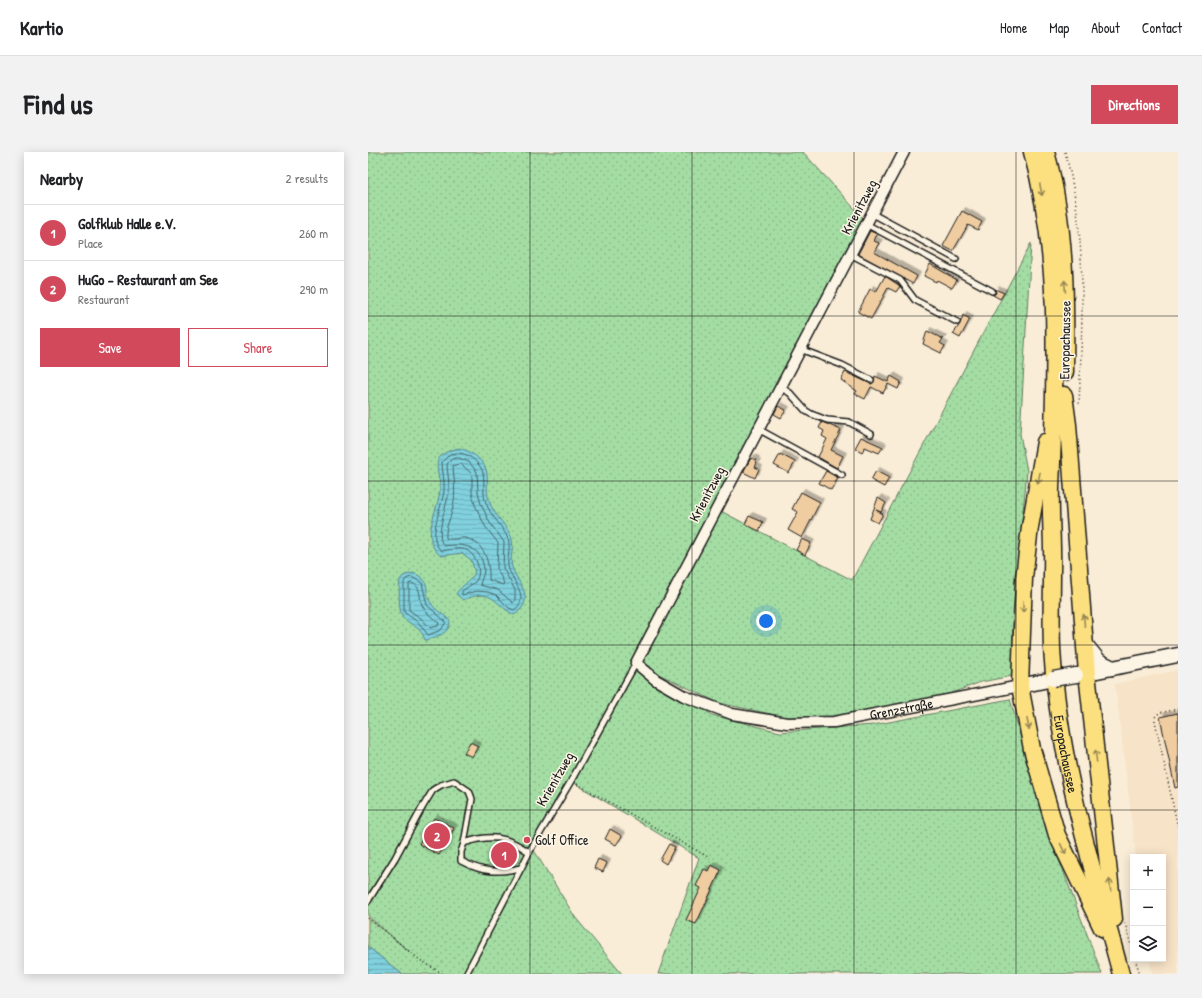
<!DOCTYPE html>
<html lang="en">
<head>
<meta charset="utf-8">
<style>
  :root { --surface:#fff; --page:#f2f2f2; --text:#202124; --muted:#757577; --line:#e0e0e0; --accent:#d1495b }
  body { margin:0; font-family:"Patrick Hand",sans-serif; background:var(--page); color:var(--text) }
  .controls { position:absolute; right:12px; bottom:12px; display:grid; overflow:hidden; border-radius:0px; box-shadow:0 2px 10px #0003 }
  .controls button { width:36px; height:36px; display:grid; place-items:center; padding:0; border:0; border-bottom:1px solid var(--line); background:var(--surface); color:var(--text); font:20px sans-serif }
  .you { position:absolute; left:398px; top:469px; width:14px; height:14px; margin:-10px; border:3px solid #fff; border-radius:50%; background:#1a73e8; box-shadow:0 0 0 6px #1a73e833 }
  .badge { display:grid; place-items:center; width:26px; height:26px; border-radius:50%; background:var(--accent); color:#fff; font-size:13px; font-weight:700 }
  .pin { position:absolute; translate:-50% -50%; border:2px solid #fff; box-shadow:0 1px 4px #0006 }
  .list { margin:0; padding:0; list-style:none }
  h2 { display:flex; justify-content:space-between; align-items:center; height:52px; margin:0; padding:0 16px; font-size:17px }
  h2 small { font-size:13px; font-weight:400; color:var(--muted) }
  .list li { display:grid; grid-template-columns:26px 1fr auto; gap:12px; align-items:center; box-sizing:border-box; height:56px; padding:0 16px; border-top:1px solid var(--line) }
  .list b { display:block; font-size:15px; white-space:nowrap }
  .list p { margin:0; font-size:13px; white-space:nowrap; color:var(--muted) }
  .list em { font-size:13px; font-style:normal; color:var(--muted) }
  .actions { display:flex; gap:8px; padding:12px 16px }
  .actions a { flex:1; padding:9px 0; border:1px solid var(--accent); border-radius:0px; text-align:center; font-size:14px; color:var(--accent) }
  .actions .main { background:var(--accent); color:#fff }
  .icon { flex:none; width:22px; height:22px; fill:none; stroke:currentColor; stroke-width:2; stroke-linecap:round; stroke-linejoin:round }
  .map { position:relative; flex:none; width:810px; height:822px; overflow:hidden; border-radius:0px }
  header { display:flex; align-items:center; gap:24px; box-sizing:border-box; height:56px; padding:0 20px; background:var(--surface); border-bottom:1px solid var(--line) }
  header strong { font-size:19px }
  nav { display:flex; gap:22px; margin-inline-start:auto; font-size:14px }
  .intro { display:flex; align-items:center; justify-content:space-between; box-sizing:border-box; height:96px; padding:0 24px }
  h1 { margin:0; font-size:28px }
  .button { padding:10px 18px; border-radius:0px; background:var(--accent); color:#fff; font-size:14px; font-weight:700 }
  main { display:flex; gap:24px; padding:0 24px }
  aside { flex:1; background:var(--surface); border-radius:0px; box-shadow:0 2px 10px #0003 }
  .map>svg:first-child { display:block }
  .built { fill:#f7e3c7 }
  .grass { fill:url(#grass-dots); stroke:#607c60 }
  .water { fill:url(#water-rules); stroke:#588890 }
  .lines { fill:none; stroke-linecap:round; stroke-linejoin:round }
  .shore { stroke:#446469; stroke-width:1 }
  .building { fill:#f0cda1; stroke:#1c1c1c; filter:url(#shadow) }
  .lane-casing { stroke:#1c1c1c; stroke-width:8 }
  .street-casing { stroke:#1c1c1c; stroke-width:13 }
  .secondary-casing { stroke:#1c1c1c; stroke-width:17 }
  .primary-casing { stroke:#1c1c1c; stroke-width:19 }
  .path { stroke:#1c1c1c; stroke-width:1.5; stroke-dasharray:1 3; stroke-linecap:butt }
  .lane { stroke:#fcf5e5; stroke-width:5 }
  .street { stroke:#fcf5e5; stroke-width:10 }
  .secondary { stroke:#fcf5e5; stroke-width:14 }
  .primary { stroke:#fce080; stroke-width:16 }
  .secondary-bridge-casing { stroke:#1c1c1c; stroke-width:17; stroke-linecap:butt }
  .path-bridge { stroke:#1c1c1c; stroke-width:1.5; stroke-dasharray:1 3; stroke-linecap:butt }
  .secondary-bridge { stroke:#fcf5e5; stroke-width:14 }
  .oneway { stroke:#978853 }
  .grid { fill:none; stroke:#1c1c1c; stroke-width:1; stroke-opacity:0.55 }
  .poi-dot { fill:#d1495b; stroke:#fcf5e5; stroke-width:1.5 }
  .labels { text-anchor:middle; stroke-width:3; stroke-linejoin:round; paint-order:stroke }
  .street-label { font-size:14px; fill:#1c1c1c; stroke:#fcf5e5 }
  .poi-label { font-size:14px; fill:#1c1c1c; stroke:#fcf5e5; text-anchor:start }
</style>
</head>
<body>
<header>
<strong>Kartio</strong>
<nav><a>Home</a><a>Map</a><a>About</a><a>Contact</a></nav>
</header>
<div class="intro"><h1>Find us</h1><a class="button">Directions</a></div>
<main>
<aside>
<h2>Nearby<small>2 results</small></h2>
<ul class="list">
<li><span class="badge">1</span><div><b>Golfklub Halle e.V.</b><p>Place</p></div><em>260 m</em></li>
<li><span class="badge">2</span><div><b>HuGo - Restaurant am See</b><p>Restaurant</p></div><em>290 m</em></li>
</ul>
<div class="actions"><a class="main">Save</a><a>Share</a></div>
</aside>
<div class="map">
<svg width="810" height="822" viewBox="0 0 810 822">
  <defs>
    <pattern id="grass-dots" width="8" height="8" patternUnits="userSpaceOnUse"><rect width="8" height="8" fill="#a4dda3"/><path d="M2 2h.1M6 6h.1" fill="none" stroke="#8dbd8c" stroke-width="1.8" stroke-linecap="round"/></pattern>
    <pattern id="water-rules" width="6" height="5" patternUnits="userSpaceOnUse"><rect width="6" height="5" fill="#80d0dd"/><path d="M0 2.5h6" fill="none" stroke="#6eb2bd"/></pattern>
    <filter id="shadow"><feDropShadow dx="3.5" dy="-3.5" stdDeviation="0" flood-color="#0004"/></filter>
  </defs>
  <rect width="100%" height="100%" fill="#faedd7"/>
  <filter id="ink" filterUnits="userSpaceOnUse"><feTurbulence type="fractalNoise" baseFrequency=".025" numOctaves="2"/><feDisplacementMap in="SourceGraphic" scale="8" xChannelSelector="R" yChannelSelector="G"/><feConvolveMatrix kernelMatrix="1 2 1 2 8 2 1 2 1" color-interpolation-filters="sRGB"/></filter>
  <g filter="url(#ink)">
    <polygon class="built" points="810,518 810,822 785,822 781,807 795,807 795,705 768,705 747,532"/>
    <polygon class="grass" points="0,0 435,0 495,66 217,602 351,358 484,428 663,91 652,282 659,319 645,460 644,524 613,530 581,542 513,557 469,564 417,565 351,551 270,512 344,563 412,580 505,573 642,547 676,668 734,822 290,822 331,706 203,629 164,695 207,765 254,822 34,822 0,795 0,766 41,799 0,764"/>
    <g class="water">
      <path d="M91 296C102 299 112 305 117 315 122 325 117 337 121 348 125 362 136 370 142 382 148 393 141 404 144 415 149 431 170 447 146 463 123 449 125 436 95 448L88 442C93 433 103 430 107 420L103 408 94 401 73 404C51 388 70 359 72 338 73 329 67 317 70 308 74 300 83 298 91 296Z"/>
      <path d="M45 421C65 428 55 439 63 451 68 459 76 462 82 469 82 482 69 484 60 488H57C53 475 44 474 35 466 30 460 31 436 32 428L35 424Z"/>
      <polygon points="0,795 34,822 0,822"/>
    </g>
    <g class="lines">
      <g class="shore">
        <path d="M91 301C100 302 108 308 113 316 119 326 113 340 118 351 123 365 135 374 140 387 143 395 139 406 140 414 142 427 164 446 146 458L141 456 128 443 120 440 108 439 94 443V439C98 436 103 433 107 430 116 420 107 398 94 397 87 396 80 398 74 399 57 388 75 354 76 338 77 329 74 320 74 310L82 302Z"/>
        <path d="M91 306 101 310 109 320 110 340 113 352 122 371 136 390 135 416 147 438V448L145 451 130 438 112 433C112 429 116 424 116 418 114 394 96 391 76 394 66 385 79 353 81 340 82 330 79 321 79 312L84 307Z"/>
        <path d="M93 312 104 322V341L107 353 117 374 130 391 129 417 136 431 135 433 121 428C122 412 117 390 97 386 91 385 84 389 78 386 77 374 83 366 85 355 88 341 86 328 85 314Z"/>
        <polygon points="44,425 54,431 59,453 78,470 73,478 60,483 51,471 36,460 36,430 38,427"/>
        <path d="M44 431C55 435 50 447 55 455 59 462 65 466 71 471L70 474 62 476 54 467 41 458V432Z"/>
      </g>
    </g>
    <g class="building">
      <polygon points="594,59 614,70 610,78 600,73 585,99 575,94"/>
      <polygon points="502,79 509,82 506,89 511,91 506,100 549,124 545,132 490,102"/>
      <polygon points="562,112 589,128 584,136 569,128 568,130 556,124"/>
      <polygon points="517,124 532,134 528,140 520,136 503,167 490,160 502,137 508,140"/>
      <polygon points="627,137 636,141 632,147 625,143 628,141"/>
      <polygon points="595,163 602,167 592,186 585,182 592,172"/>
      <polygon points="559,179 575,187 572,191 577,194 573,201 555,192"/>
      <polygon points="477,220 503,232 506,230 507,224 520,230 523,224 533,230 530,237 520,232 515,241 503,235 497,247 487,242 489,239 473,228"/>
      <polygon points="410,254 418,258 413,266 406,262"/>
      <polygon points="454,270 473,278 463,298 475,304 469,316 450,305 459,287 454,284 456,279 451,276"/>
      <polygon points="493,285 515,295 511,301 497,295 494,300 487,296"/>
      <polygon points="412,302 427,310 421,321 406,313"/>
      <polygon points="383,306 388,308 387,310 389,311 387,315 391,317 387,326 375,320"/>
      <polygon points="458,319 470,326 463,338 451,331"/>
      <polygon points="508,319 521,326 516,335 503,328"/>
      <polygon points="433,340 452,350 434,386 420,378 430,360 424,357"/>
      <polygon points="510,346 518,351 513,360 508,358 515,362 510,371 502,367"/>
      <polygon points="381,364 395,370 391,379 377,372"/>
      <polygon points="434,387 443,391 437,403 428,398"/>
      <polygon points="810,561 810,635 807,636 792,565"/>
      <polygon points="102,590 110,594 104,605 96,601"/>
      <polygon points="66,666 86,676 71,703 51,692"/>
      <polygon points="242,677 254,684 248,693 237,687"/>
      <polygon points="301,692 307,695 298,712 292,708"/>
      <polygon points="143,694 145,709 129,712 126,696"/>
      <polygon points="230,707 239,711 235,720 226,716"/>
      <polygon points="343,713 353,718 328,772 318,768 333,736 328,734 336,717 340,719"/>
    </g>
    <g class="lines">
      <g class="lane-casing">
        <g id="lane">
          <polyline points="503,61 588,107"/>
          <polyline points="498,72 624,139"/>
          <polyline points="482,102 532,128 547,148 589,170"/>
          <polyline points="432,197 474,213 503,228"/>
          <polyline points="412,235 422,241 438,259 443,262 459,268 481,270 503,282"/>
          <polyline points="390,277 474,323"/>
          <path d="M153 716C129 721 116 721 93 709V700L96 691C123 682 138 684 161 700"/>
          <polyline points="0,749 27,706 54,656 65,638 73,633 86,629 101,639 104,647 96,691"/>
          <polyline points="98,822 164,695 203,629 268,511"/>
        </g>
      </g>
      <g class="street-casing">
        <g id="street">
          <path id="s1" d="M536 0 268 511 288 528 316 544 364 562 419 571 466 570 652 534"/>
        </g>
      </g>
      <g class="secondary-casing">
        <g id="secondary">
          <polyline points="718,493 731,509 745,516"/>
          <polyline points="709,523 810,503"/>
          <polyline points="652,534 685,527"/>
        </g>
      </g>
      <g class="primary-casing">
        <g id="primary">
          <path id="s2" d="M664 0C694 109 687 225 683 337 682 364 685 393 684 420 684 445 683 471 684 496 690 608 724 714 753 822"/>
          <path d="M678 0C698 71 698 147 697 220"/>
          <polyline points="696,243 700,273 719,521 746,767"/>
          <polyline points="677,290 662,375 656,426 652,534 664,597 689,683 734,776"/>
        </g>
      </g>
      <g class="path">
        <path d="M697 0C720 82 714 170 711 254"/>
        <polyline points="810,557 791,561 787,565 787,569 810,676"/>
        <polyline points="209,632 342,706"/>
        <polyline points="0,766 52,808 75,822"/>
        <polyline points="757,771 765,801"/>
        <polyline points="767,807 772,822"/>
      </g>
      <use href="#lane" class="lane"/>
      <use href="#street" class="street"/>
      <use href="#secondary" class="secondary"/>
      <use href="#primary" class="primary"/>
      <g class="secondary-bridge-casing">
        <polyline id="secondary-bridge" points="685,527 708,523"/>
      </g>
      <polyline class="path-bridge" points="665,524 675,522"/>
      <use href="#secondary-bridge" class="secondary-bridge"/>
    </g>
    <defs><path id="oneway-shaft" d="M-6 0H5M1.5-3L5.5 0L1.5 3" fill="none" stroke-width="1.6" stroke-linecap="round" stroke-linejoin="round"/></defs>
    <g class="oneway">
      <use href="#oneway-shaft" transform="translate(673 38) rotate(79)"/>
      <use href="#oneway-shaft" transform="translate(697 134) rotate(-94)"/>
      <use href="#oneway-shaft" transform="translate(671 326) rotate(100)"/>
      <use href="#oneway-shaft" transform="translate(655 455) rotate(93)"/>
      <use href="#oneway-shaft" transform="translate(716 468) rotate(-95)"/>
      <use href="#oneway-shaft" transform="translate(660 572) rotate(79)"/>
      <use href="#oneway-shaft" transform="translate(728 604) rotate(-96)"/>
      <use href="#oneway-shaft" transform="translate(695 697) rotate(65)"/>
      <use href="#oneway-shaft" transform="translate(742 733) rotate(-97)"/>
    </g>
  </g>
  <path class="grid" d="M162 0V822M324 0V822M486 0V822M648 0V822M0 164H810M0 329H810M0 493H810M0 658H810"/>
  <circle class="poi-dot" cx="159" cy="688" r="4"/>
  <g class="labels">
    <g class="street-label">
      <text transform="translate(491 55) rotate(-62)" y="5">Krienitzweg</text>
      <text transform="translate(697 188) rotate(-89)" y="5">Europachaussee</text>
      <text transform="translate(339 342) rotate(-62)" y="5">Krienitzweg</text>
      <text dy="5" stroke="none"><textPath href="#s1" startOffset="858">Grenzstraße</textPath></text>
      <text dy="5" stroke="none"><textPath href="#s2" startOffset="605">Europachaussee</textPath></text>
      <text transform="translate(187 627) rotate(-60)" y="5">Krienitzweg</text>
    </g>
    <g class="poi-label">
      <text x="167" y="693">Golf Office</text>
    </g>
  </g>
</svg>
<div class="controls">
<button>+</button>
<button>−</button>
<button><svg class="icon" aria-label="layers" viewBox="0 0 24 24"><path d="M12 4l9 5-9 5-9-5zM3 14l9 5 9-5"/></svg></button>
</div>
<div class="you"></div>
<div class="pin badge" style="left:136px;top:703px">1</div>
<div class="pin badge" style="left:69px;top:684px">2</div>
</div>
</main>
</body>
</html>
